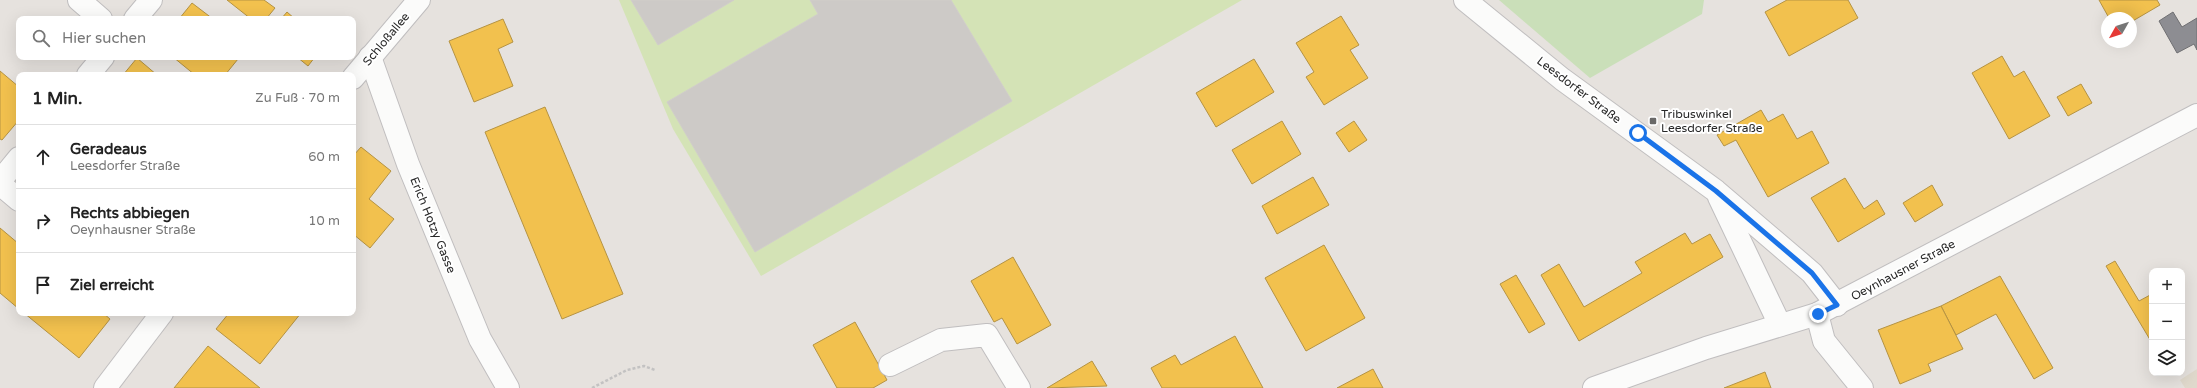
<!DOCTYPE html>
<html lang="de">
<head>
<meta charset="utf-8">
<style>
  :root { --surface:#fff; --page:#f6f6f6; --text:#222; --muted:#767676; --line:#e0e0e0 }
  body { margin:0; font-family:"Varela Round",sans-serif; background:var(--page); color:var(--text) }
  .controls { position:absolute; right:12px; bottom:12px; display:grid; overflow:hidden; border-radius:8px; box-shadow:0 4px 16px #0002 }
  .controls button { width:36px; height:36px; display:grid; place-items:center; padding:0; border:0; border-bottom:1px solid var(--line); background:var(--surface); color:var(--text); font:20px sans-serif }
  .compass { position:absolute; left:2101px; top:12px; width:36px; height:36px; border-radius:50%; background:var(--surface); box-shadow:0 4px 16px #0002; rotate:231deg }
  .stop { position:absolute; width:12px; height:12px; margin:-9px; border:3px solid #1a73e8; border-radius:50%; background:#fff }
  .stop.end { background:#1a73e8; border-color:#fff; box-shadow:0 1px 4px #0008 }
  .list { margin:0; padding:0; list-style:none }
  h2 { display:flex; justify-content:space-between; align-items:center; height:52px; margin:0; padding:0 16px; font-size:17px }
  h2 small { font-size:13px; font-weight:400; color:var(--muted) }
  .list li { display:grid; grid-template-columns:26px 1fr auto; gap:12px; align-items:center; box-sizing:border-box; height:64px; padding:0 16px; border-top:1px solid var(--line) }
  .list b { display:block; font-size:15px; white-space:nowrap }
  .list p { margin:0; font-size:13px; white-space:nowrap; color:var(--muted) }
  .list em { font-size:13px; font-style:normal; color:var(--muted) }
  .icon { flex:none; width:22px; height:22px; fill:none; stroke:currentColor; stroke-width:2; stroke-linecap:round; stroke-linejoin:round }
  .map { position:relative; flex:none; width:2197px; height:388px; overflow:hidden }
  .search { position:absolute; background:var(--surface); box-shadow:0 4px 16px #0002; left:16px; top:16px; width:340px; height:44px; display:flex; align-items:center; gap:10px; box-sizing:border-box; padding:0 14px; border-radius:8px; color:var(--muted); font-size:15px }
  .panel { position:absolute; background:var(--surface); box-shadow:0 4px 16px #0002; left:16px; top:72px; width:340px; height:244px; border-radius:8px }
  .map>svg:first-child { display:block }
  .education { fill:#e0d9cc }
  .green { fill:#cadfb9 }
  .pitch { fill:#d4e3b6 }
  .homes { fill:#f2c14e; stroke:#b59343 }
  .industry { fill:#8d8d92; stroke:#6f6f72 }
  .building { fill:#cdcac7; stroke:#d1ceca }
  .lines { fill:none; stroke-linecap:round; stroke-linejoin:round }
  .minor-casing { stroke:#c0bebf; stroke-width:24 }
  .path { stroke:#c3c2c2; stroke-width:2.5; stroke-dasharray:3 2; stroke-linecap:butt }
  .minor { stroke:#fbfbfa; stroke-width:22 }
  .route { stroke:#1a73e8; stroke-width:5 }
  .poi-dot { fill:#6a6968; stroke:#fff; stroke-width:1.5 }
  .labels { text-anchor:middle; stroke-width:4; stroke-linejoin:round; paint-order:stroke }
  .street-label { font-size:12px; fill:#282828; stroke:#fff }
  .poi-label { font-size:12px; fill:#282828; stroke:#fff; text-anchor:start }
</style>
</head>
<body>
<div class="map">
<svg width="2197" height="388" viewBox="0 0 2197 388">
  <rect width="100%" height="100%" fill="#e6e2de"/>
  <polygon class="education" points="2197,369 2197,388 2185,388 2180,380"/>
  <polygon class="green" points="1499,0 1704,0 1702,14 1590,78"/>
  <polygon class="pitch" points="619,0 1242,0 761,276 673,129"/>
  <g class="homes">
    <polygon points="227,0 264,0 275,8 266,19 251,19"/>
    <polygon points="1787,0 1848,0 1858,18 1789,56 1765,12"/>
    <polygon points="2099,0 2157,0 2160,5 2131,22 2131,18 2109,18"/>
    <polygon points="192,3 213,19 179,19"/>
    <polygon points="287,12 295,19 281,19"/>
    <polygon points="1341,16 1359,45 1350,50 1368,78 1324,105 1306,77 1314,72 1296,43"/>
    <polygon points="503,19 513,42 498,49 513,86 474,102 449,41"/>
    <polygon points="2002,56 2014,77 2024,71 2050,116 2009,139 1972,73"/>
    <polygon points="173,57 235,57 238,59 225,75 195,75"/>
    <polygon points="297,57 315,57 308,66"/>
    <polygon points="137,58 157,75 123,75"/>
    <polygon points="1254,59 1274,92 1216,127 1196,93"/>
    <polygon points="0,71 19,87 19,120 2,140 0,139"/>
    <polygon points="2081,84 2092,103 2068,116 2057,97"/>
    <polygon points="545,107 623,294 562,319 485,132"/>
    <polygon points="1761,110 1768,122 1783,114 1797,139 1812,131 1829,163 1768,197 1736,140 1724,146 1717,135"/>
    <polygon points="1282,121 1301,154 1252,184 1232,150"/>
    <polygon points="1354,121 1367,140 1349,152 1336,133"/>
    <polygon points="361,147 391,171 369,199 394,219 370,248 353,234 353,156"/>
    <polygon points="1313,177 1329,205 1277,234 1262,206"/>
    <polygon points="1845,178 1864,209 1877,200 1885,214 1838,242 1811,198"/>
    <polygon points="1932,185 1943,205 1915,222 1903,203"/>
    <polygon points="0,228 19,244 19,309 0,293"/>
    <polygon points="1685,233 1692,244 1710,234 1723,257 1579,341 1541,275 1559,264 1584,307 1642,273 1635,262"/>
    <polygon points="1324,245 1365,318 1306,351 1265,278"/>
    <polygon points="1013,257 1051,325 1017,344 1002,318 994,322 971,281"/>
    <polygon points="2115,261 2139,301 2152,294 2152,343 2106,266"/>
    <polygon points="1516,275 1545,324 1529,333 1500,284"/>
    <polygon points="2000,276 2053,368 2034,379 1996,314 1956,335 1941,306"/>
    <polygon points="1941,306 1963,349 1928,364 1931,371 1900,384 1878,330"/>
    <polygon points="24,313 103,313 110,319 79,358"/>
    <polygon points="229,313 301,313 260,364 216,329"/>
    <polygon points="855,322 887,380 873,388 837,388 813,345"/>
    <polygon points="1235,336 1263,388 1162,388 1151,368 1175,355 1181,365"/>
    <polygon points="208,346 260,388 174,388"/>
    <polygon points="1092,361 1107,386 1047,388"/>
    <polygon points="1373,369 1383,388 1337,388"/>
    <polygon points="1765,372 1771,388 1724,388"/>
  </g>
  <polygon class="industry" points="2173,12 2182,27 2197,18 2197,50 2194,44 2177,53 2159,21"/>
  <g class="building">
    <polygon points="631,0 734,0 658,45"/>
    <polygon points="810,0 951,0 1012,101 755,252 667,102 818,14"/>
  </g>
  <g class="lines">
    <g class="minor-casing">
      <g id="minor">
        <polyline points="79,0 101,19"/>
        <polyline points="1465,0 1562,79 1716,191 1812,273 1837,305"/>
        <polyline points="135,19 151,0"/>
        <polyline points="370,57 408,164 480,339 508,388"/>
        <polyline points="88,75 103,57"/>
        <polyline points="353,78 419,0"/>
        <polyline points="0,181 19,158"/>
        <polyline points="0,184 19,200"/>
        <polyline points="1719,197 1780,325"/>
        <polyline points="1817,314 1824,341 1862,388"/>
        <polyline points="890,365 941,340 987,335 1019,388"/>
        <polyline points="105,388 162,313"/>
        <polyline points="1594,388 1706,348 1817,314 2197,115"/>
      </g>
    </g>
    <polyline class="path" points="592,388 627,370 644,366 655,370"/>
    <use href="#minor" class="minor"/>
  </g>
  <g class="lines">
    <polyline class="route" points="1638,133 1716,191 1812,273 1837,305 1818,314"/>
  </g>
  <rect class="poi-dot" x="1649" y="117" width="8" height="8" rx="2"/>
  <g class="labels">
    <g class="street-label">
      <text transform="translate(386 39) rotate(-50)" y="4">Schloßallee</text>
      <text transform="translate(1579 90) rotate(37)" y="4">Leesdorfer Straße</text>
      <text transform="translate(433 225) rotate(68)" y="4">Erich Hotzy Gasse</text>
      <text transform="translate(1903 270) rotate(-28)" y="4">Oeynhausner Straße</text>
    </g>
    <g class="poi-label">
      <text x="1661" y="118">Tribuswinkel<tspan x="1661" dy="14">Leesdorfer Straße</tspan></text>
    </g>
  </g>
</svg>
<div class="controls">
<button>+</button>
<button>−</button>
<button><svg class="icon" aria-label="layers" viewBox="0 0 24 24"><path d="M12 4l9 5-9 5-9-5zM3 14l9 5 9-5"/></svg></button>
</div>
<svg class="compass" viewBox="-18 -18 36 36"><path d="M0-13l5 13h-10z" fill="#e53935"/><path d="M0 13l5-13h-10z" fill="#767676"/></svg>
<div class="stop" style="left:1638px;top:133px"></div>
<div class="stop end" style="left:1818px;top:314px"></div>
<div class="search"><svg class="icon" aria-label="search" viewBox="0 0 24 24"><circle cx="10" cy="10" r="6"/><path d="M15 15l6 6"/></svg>Hier suchen</div>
<section class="panel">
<h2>1 Min.<small>Zu Fuß · 70 m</small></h2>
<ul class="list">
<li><svg class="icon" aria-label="ahead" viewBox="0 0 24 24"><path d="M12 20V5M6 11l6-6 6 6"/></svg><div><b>Geradeaus</b><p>Leesdorfer Straße</p></div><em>60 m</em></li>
<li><svg class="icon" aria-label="right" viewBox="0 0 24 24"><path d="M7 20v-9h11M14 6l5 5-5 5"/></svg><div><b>Rechts abbiegen</b><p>Oeynhausner Straße</p></div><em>10 m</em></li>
<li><svg class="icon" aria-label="arrive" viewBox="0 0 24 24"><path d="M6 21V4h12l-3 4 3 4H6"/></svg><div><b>Ziel erreicht</b></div></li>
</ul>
</section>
</div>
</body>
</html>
